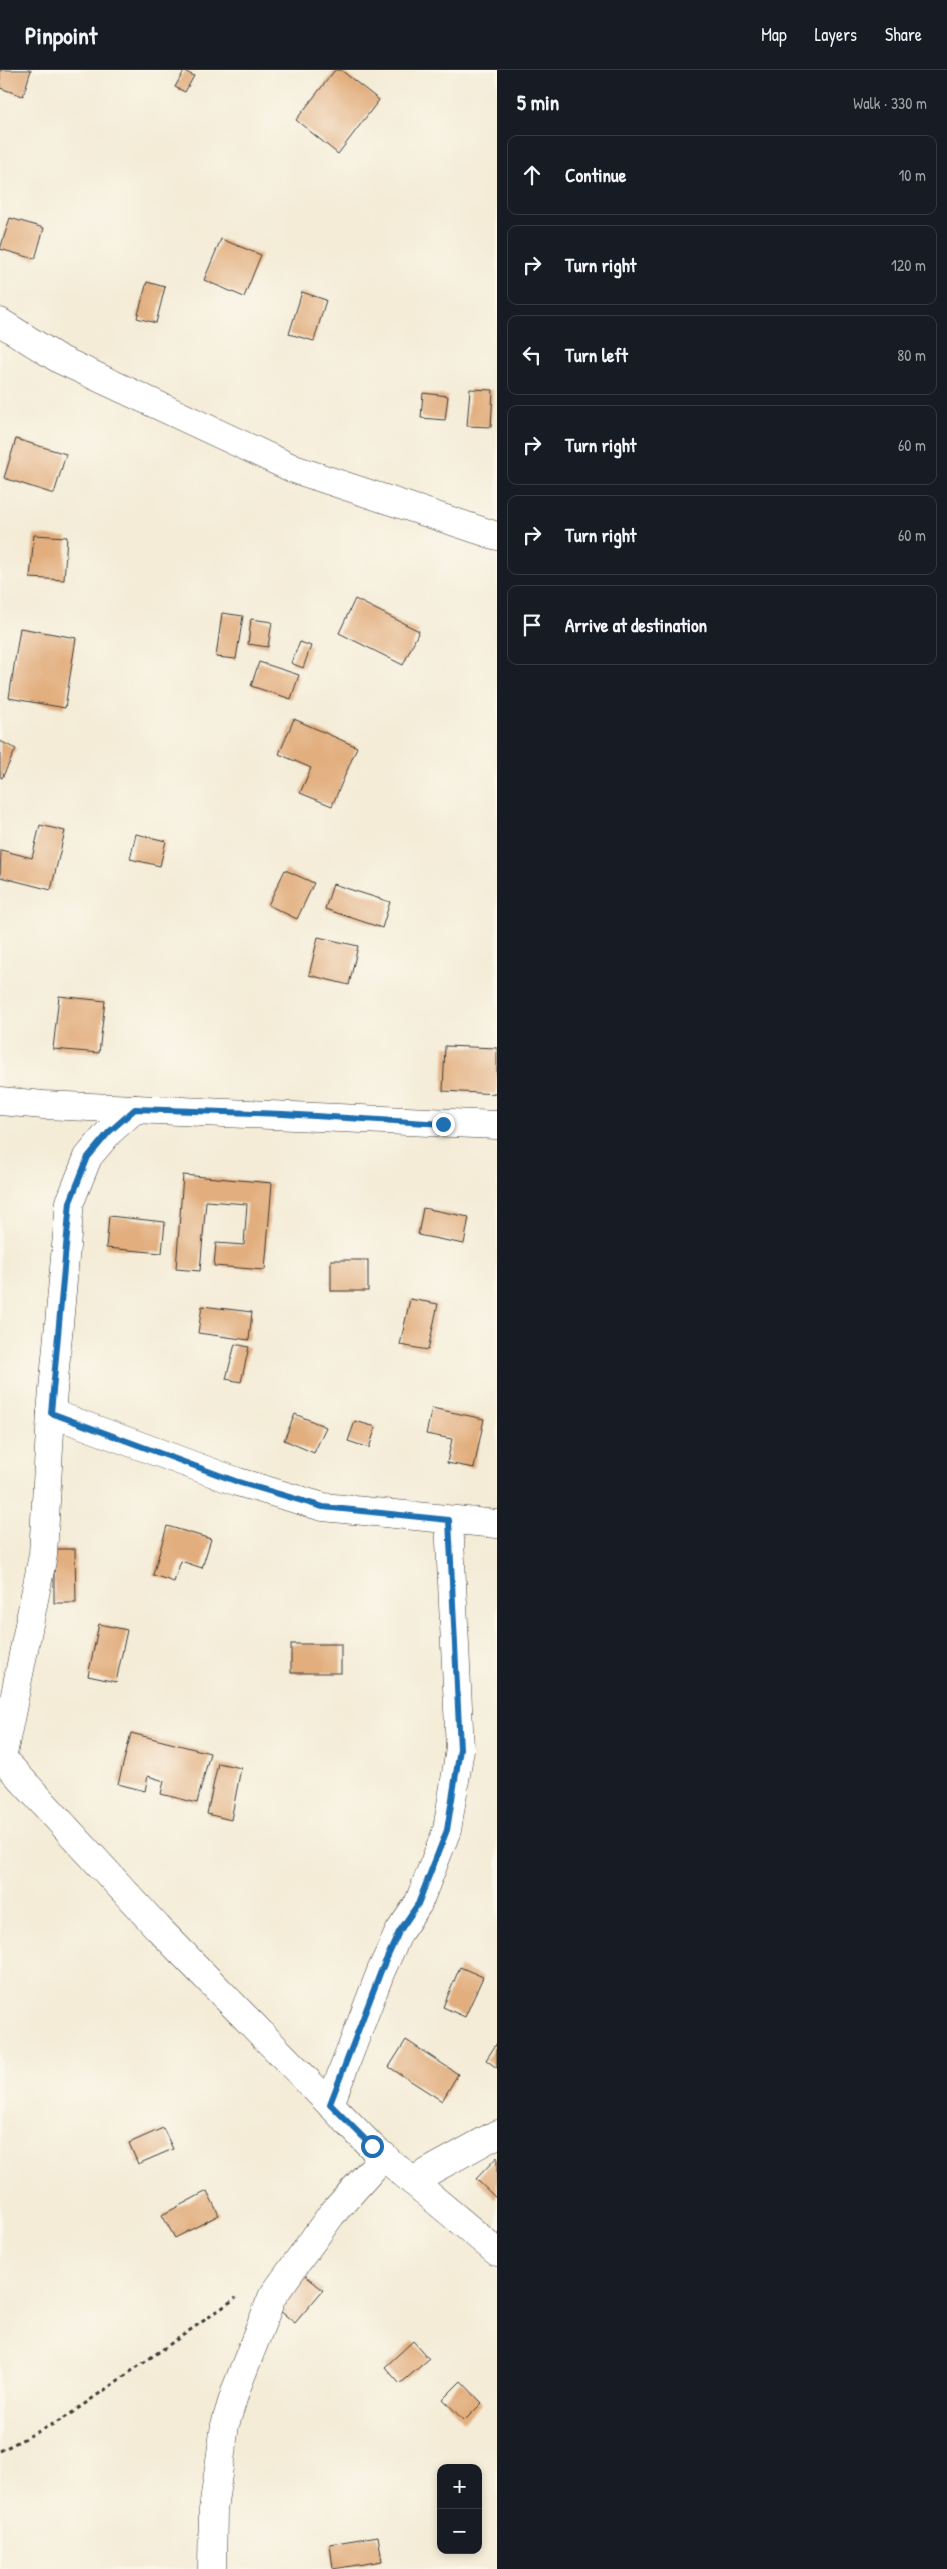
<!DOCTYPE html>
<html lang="en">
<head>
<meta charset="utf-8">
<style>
  :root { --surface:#171b24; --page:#20242c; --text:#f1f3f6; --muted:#9ea1a6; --line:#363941 }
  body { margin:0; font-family:"Patrick Hand",sans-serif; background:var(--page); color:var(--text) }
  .controls { position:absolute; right:15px; bottom:15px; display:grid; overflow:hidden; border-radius:10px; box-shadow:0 2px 8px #0003 }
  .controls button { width:45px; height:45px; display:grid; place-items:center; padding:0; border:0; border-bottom:1px solid var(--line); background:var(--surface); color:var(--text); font:25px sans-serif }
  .stop { position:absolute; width:15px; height:15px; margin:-11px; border:4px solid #1f6fb2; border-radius:50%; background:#fff }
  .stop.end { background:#1f6fb2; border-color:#fff; box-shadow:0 1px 5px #0008 }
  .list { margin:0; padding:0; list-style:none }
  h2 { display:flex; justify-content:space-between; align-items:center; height:65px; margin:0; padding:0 20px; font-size:21px }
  h2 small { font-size:16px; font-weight:400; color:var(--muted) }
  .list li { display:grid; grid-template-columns:32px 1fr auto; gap:15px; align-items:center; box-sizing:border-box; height:80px; margin:0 10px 10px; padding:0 10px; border:1px solid var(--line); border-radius:10px }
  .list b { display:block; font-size:19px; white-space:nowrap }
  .list em { font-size:16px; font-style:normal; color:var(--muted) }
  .icon { flex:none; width:28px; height:28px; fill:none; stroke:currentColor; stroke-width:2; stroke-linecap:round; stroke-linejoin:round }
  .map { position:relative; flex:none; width:497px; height:2499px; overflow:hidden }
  header { display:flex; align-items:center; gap:30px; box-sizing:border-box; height:70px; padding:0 25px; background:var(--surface); border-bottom:1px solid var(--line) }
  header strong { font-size:24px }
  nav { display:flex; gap:28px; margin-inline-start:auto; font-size:18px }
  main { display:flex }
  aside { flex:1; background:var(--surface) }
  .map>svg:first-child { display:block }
  .building { fill:#e2ae7e }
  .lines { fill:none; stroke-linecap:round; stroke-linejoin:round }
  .minor-casing { stroke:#3c3b38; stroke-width:29 }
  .path { stroke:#3c3b38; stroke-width:3; stroke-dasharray:4 4; stroke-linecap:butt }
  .minor { stroke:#fff; stroke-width:28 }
  .route { stroke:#1f6fb2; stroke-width:6 }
</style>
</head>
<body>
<header>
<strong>Pinpoint</strong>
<nav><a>Map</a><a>Layers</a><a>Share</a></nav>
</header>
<main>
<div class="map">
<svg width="497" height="2499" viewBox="0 0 497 2499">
  <rect width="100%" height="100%" fill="#fbf7ec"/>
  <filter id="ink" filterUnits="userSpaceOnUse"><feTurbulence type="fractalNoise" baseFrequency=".02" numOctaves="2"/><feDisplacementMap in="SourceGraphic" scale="10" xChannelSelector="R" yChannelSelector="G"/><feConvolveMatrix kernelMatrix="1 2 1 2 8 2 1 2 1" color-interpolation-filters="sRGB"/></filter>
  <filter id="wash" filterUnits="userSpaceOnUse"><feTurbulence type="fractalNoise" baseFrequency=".0096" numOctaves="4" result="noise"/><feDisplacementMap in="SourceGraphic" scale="20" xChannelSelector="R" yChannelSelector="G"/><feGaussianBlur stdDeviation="1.12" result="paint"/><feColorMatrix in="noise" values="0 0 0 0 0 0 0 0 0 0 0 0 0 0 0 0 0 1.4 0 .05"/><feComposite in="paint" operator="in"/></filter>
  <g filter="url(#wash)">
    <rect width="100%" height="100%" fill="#f4ecd7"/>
    <g id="blocks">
      <g class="building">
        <polygon points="0,0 31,0 23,26 0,18"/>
        <polygon points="335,0 341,0 379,30 338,84 296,50"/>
        <polygon points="184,1 194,6 185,22 175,17"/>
        <polygon points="10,148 44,158 35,189 0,179"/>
        <polygon points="221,169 261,185 244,227 204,210"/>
        <polygon points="147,212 165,217 156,253 137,248"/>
        <polygon points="302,222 326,230 314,271 289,264"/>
        <polygon points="470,319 493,320 491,357 467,356"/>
        <polygon points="423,323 448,326 445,350 421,348"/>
        <polygon points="16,369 66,384 54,424 4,408"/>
        <polygon points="34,465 67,467 64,510 30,508"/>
        <polygon points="355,529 419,561 403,595 339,563"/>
        <polygon points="222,543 243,546 236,589 216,587"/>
        <polygon points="251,549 272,552 268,577 248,574"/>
        <polygon points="20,558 76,568 65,638 9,628"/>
        <polygon points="300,572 311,576 303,598 291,593"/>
        <polygon points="259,592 299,605 291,629 251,616"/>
        <polygon points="294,649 357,677 332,736 300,723 311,698 279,684"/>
        <polygon points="0,671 16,679 2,708 0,707"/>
        <polygon points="40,755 65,761 51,820 0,807 1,780 32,788"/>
        <polygon points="136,764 166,771 160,796 130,789"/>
        <polygon points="285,800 314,813 297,849 268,835"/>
        <polygon points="333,814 390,832 382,858 325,839"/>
        <polygon points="318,867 358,876 349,915 309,905"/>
        <polygon points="59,926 105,931 99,983 53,979"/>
        <polygon points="445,976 497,978 497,1024 443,1021"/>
        <polygon points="183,1105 272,1113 265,1200 214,1196 216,1173 244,1175 247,1134 206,1131 200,1201 176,1199"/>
        <polygon points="423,1138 469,1147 464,1174 418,1165"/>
        <polygon points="109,1146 165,1152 162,1183 106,1178"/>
        <rect x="331" y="1190" width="37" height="31"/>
        <polygon points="410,1229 438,1234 428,1280 400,1275"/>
        <polygon points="202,1236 252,1242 249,1270 198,1263"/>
        <polygon points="235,1274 249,1277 241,1312 226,1309"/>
        <polygon points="432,1338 484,1349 474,1398 447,1393 452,1369 426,1364"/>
        <polygon points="295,1344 326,1357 314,1383 284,1370"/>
        <polygon points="355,1351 376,1357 369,1378 348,1371"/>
        <polygon points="167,1456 211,1469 202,1498 181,1491 174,1512 153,1505"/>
        <polygon points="54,1479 75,1479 76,1533 54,1533"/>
        <polygon points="99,1554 127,1560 116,1612 88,1606"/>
        <rect x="291" y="1574" width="50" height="29"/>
        <polygon points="131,1663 210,1683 197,1733 161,1724 164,1711 148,1706 145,1721 118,1714"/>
        <polygon points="218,1693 241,1698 231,1750 207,1744"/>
        <polygon points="460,1897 483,1907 465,1947 443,1937"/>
        <polygon points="406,1970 458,2004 442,2031 389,1997"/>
        <polygon points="497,1973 497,1998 486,1990"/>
        <polygon points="163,2058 173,2079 138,2094 129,2073"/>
        <polygon points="497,2087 497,2129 476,2109"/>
        <polygon points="207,2121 219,2145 175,2168 162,2145"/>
        <polygon points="302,2203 323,2220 295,2253 275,2237"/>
        <polygon points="413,2271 429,2289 400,2314 385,2297"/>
        <polygon points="461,2311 482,2333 464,2351 443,2329"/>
        <polygon points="378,2466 382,2491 333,2499 330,2474"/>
      </g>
    </g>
  </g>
  <g filter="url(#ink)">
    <use href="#blocks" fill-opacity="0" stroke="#3c3b38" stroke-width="1"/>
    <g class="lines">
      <g class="minor-casing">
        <g id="minor">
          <polyline points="0,252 59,289 294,399 497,466"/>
          <polyline points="0,1031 44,1035 497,1055"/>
          <polyline points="51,1343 238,1412 323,1437 497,1454"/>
          <polyline points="0,1686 158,1858 372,2077 497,2182"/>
          <polyline points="2,1689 43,1485 51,1343 70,1132 88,1087 109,1062 135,1039"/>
          <polyline points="330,2034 381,1901 399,1862 418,1834 447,1760 460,1679 449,1450"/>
          <polyline points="412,2111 497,2064"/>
          <polyline points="212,2499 213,2440 225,2355 236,2319 272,2227 331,2145 384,2086"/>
        </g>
      </g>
      <polyline class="path" points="0,2381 63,2349 236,2228"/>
      <use href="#minor" class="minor"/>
    </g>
  </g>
  <g class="lines" filter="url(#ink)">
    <polyline class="route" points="372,2076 330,2034 381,1901 399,1862 418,1834 447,1760 460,1679 449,1450 323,1437 238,1412 51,1343 70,1132 88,1087 109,1062 135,1039 283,1044 443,1054"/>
  </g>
</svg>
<div class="controls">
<button>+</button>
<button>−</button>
</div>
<div class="stop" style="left:372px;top:2076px"></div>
<div class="stop end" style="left:443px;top:1054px"></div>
</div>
<aside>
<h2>5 min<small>Walk · 330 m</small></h2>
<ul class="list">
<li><svg class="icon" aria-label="ahead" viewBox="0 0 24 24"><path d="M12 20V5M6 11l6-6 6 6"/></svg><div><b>Continue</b></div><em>10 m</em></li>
<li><svg class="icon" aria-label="right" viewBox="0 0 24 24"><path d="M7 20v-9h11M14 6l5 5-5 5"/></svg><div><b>Turn right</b></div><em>120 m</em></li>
<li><svg class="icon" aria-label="left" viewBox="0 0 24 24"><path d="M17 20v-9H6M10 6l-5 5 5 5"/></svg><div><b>Turn left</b></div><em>80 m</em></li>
<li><svg class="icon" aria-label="right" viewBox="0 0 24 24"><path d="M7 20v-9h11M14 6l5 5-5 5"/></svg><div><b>Turn right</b></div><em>60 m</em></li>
<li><svg class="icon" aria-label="right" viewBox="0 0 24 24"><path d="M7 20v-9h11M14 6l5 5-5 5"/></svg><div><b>Turn right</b></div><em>60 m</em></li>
<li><svg class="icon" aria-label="arrive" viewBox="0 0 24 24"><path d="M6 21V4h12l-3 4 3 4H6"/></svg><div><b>Arrive at destination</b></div></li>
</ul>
</aside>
</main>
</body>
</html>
